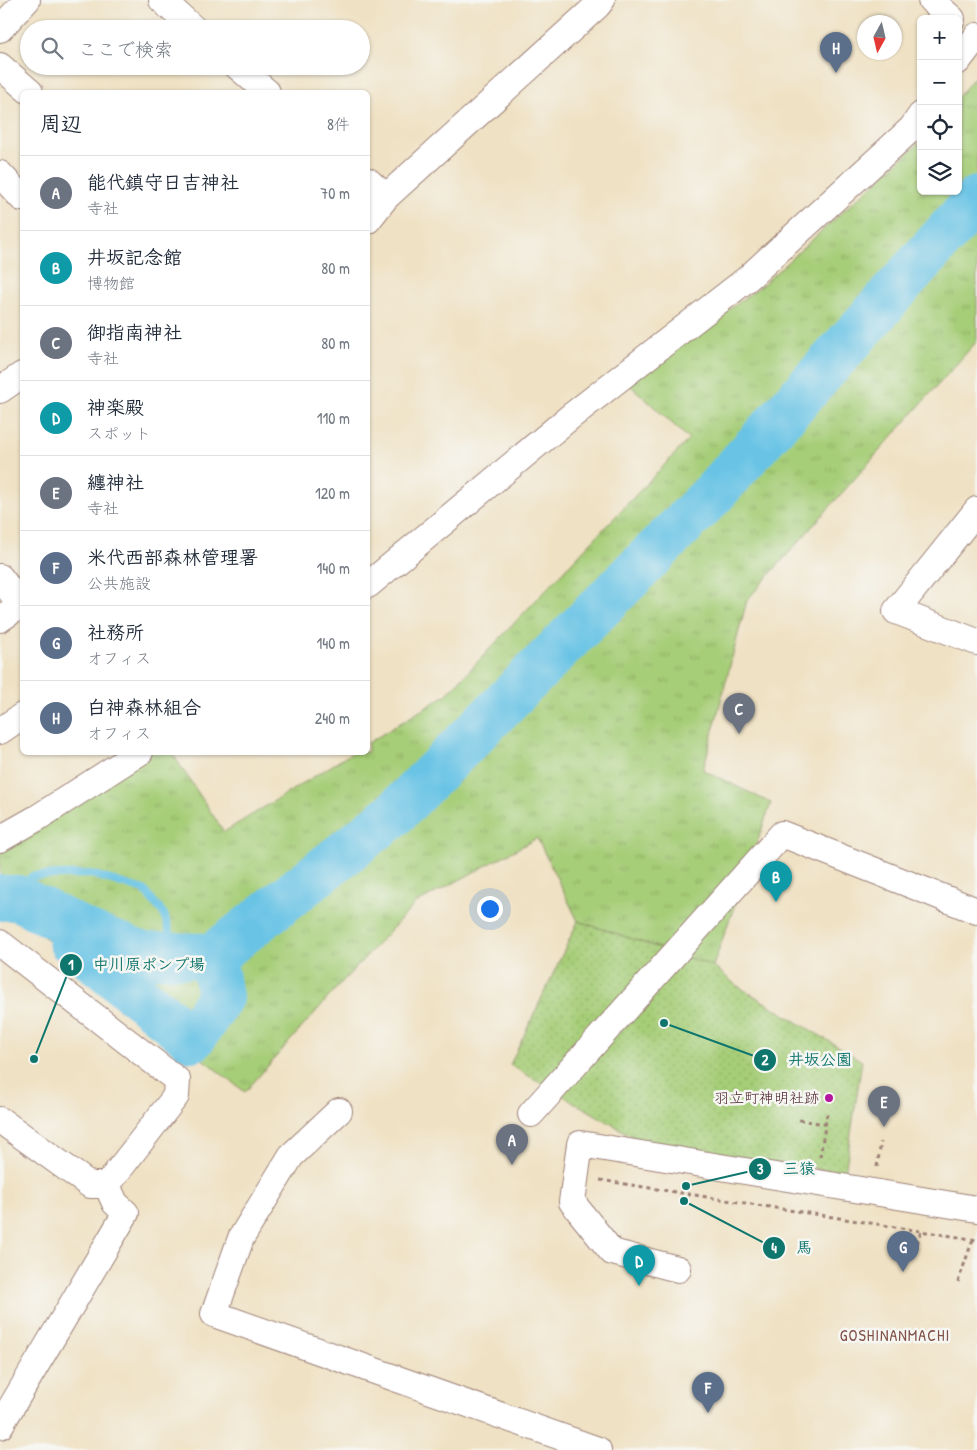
<!DOCTYPE html>
<html lang="ja">
<head>
<meta charset="utf-8">
<style>
  :root { --surface:#fff; --page:#f2f2f3; --text:#1f2937; --muted:#747a83; --line:#e0e1e3; --accent:#b5179e }
  body { margin:0; font-family:"Patrick Hand","Klee One",sans-serif; background:var(--page); color:var(--text) }
  .controls { position:absolute; right:15px; top:15px; display:grid; overflow:hidden; border-radius:8px; box-shadow:0 1px 4px #0004 }
  .controls button { width:45px; height:45px; display:grid; place-items:center; padding:0; border:0; border-bottom:1px solid var(--line); background:var(--surface); color:var(--text); font:25px sans-serif }
  .compass { position:absolute; left:857px; top:15px; width:45px; height:45px; border-radius:50%; background:var(--surface); box-shadow:0 1px 4px #0004; rotate:188deg }
  .you { position:absolute; left:489px; top:908px; width:18px; height:18px; margin:-12px; border:4px solid #fff; border-radius:50%; background:#1a73e8; box-shadow:0 0 0 8px #1a73e833 }
  .badge { display:grid; place-items:center; width:32px; height:32px; border-radius:50%; background:var(--accent); color:#fff; font-size:16px; font-weight:700 }
  .pin { position:absolute; translate:-50% -41px; filter:drop-shadow(0 1px 2px #0008) }
  .pin::after { content:''; position:absolute; top:26px; width:18px; height:15px; background:inherit; clip-path:polygon(0 0,100% 0,50% 100%) }
  .list { margin:0; padding:0; list-style:none }
  h2 { display:flex; justify-content:space-between; align-items:center; height:65px; margin:0; padding:0 20px; font-size:21px }
  h2 small { font-size:16px; font-weight:400; color:var(--muted) }
  .list li { display:grid; grid-template-columns:32px 1fr auto; gap:15px; align-items:center; box-sizing:border-box; height:75px; padding:0 20px; border-top:1px solid var(--line) }
  .list b { display:block; font-size:19px; white-space:nowrap }
  .list p { margin:0; font-size:16px; white-space:nowrap; color:var(--muted) }
  .list em { font-size:16px; font-style:normal; color:var(--muted) }
  .icon { flex:none; width:28px; height:28px; fill:none; stroke:currentColor; stroke-width:2; stroke-linecap:round; stroke-linejoin:round }
  .map { position:relative; flex:none; width:977px; height:1450px; overflow:hidden }
  .search { position:absolute; background:var(--surface); box-shadow:0 1px 4px #0004; left:20px; top:20px; width:350px; height:55px; display:flex; align-items:center; gap:12px; box-sizing:border-box; padding:0 18px; border-radius:28px; color:var(--muted); font-size:19px }
  .panel { position:absolute; background:var(--surface); box-shadow:0 1px 4px #0004; left:20px; top:90px; width:350px; height:665px; border-radius:8px }
  .map>svg:first-child { display:block }
  .grass { fill:url(#grass-tufts); stroke:#787651 }
  .park { fill:url(#park-dots); stroke:#787651 }
  .lines { fill:none; stroke-linecap:round; stroke-linejoin:round }
  .stream { stroke:#67c3e5; stroke-width:8 }
  .river { stroke:#67c3e5; stroke-width:46 }
  .minor-casing { stroke:#9c8077; stroke-width:28 }
  .path { stroke:#9c8077; stroke-width:3; stroke-dasharray:4 4; stroke-linecap:butt }
  .minor { stroke:#fff; stroke-width:26 }
  .poi-dot { fill:#b5179e; stroke:#f6f6f2; stroke-width:2 }
  .labels { text-anchor:middle; stroke-width:5; stroke-linejoin:round; paint-order:stroke }
  .poi-label { font-size:15px; fill:#4a1f2b; stroke:#f6f6f2; text-anchor:end }
  .neighbourhood-label { font-size:16px; letter-spacing:1px; fill:#815047; stroke:#f6f6f2 }
  .leader { fill:none; stroke:#0f766e; stroke-width:2 }
  .callout-dot { fill:#0f766e; stroke:#f6f6f2; stroke-width:2 }
  .mark-label { font-size:15px; text-anchor:middle; font-weight:bold; fill:#fff }
  .callout-label { font-size:16px; text-anchor:middle; font-weight:bold; fill:#0f766e; stroke:#f6f6f2; stroke-width:5; stroke-linejoin:round; paint-order:stroke }
</style>
</head>
<body>
<div class="map">
<svg width="977" height="1450" viewBox="0 0 977 1450">
  <defs>
    <pattern id="grass-tufts" width="24" height="20" patternUnits="userSpaceOnUse" patternTransform="scale(1.25)"><rect width="24" height="20" fill="#a6cd77"/><path d="M3 7l-1-3M5 7V3M7 7l1-3M15 17l-1-3M17 17v-4M19 17l1-3" fill="none" stroke="#90b067"/></pattern>
    <pattern id="park-dots" width="8" height="8" patternUnits="userSpaceOnUse" patternTransform="scale(1.25)"><rect width="8" height="8" fill="#a6cd77"/><path d="M2 2h.1M6 6h.1" fill="none" stroke="#90b067" stroke-width="1.8" stroke-linecap="round"/></pattern>
  </defs>
  <rect width="100%" height="100%" fill="#f6f6f2"/>
  <filter id="ink" filterUnits="userSpaceOnUse"><feTurbulence type="fractalNoise" baseFrequency=".02" numOctaves="2"/><feDisplacementMap in="SourceGraphic" scale="10" xChannelSelector="R" yChannelSelector="G"/><feConvolveMatrix kernelMatrix="1 2 1 2 8 2 1 2 1" color-interpolation-filters="sRGB"/></filter>
  <filter id="wash" filterUnits="userSpaceOnUse"><feTurbulence type="fractalNoise" baseFrequency=".0096" numOctaves="4" result="noise"/><feDisplacementMap in="SourceGraphic" scale="20" xChannelSelector="R" yChannelSelector="G"/><feGaussianBlur stdDeviation="1.12" result="paint"/><feColorMatrix in="noise" values="0 0 0 0 0 0 0 0 0 0 0 0 0 0 0 0 0 1.4 0 .05"/><feComposite in="paint" operator="in"/></filter>
  <g filter="url(#wash)">
    <rect width="100%" height="100%" fill="#efe1c3"/>
    <polygon class="grass" points="977,74 977,341 747,600 703,770 771,803 713,966 578,921 537,838 415,904 343,981 245,1092 0,903 0,839 146,752 172,753 224,832 352,753 368,752 368,743 446,695 689,439 629,384 762,285 921,141 921,191 958,191 958,97"/>
    <polygon class="park" points="578,921 713,966 736,985 862,1061 845,1173 644,1143 510,1065"/>
    <g class="lines">
      <polyline class="stream" points="18,898 32,876 91,874 144,890 164,914 177,956"/>
      <g class="river">
        <polyline points="0,898 18,898 89,934 143,955 213,956 393,815 713,494 977,199"/>
        <polyline points="71,941 192,1039 220,997 213,956"/>
      </g>
    </g>
  </g>
  <g filter="url(#ink)">
    <g class="lines">
      <g class="minor-casing">
        <g id="minor">
          <polyline points="162,0 194,29"/>
          <polyline points="931,0 952,19"/>
          <polyline points="0,29 27,0"/>
          <polyline points="958,61 977,36"/>
          <polyline points="0,66 30,92"/>
          <polyline points="237,66 267,92"/>
          <polyline points="0,174 22,198"/>
          <polyline points="368,181 386,197"/>
          <polyline points="368,220 386,197 598,5 602,0"/>
          <polyline points="0,390 22,375"/>
          <polyline points="977,510 896,611 977,642"/>
          <polyline points="0,577 21,605 22,604"/>
          <polyline points="368,585 570,417 747,279 912,128 921,115"/>
          <polyline points="0,619 21,605"/>
          <polyline points="0,731 22,716"/>
          <polyline points="0,839 37,818 140,752"/>
          <polyline points="0,943 177,1080 176,1096 107,1185 90,1185 0,1120"/>
          <polyline points="339,1111 291,1156 241,1238 214,1314 598,1450"/>
          <polyline points="531,1114 782,834 977,911"/>
          <polyline points="678,1269 612,1252 572,1202 580,1144 977,1209"/>
          <polyline points="0,1426 126,1213 115,1203 107,1185"/>
        </g>
      </g>
      <g class="path">
        <polyline points="799,1120 825,1124"/>
        <polyline points="820,1157 827,1114"/>
        <polyline points="877,1167 881,1142"/>
        <polyline points="600,1180 977,1240"/>
        <polyline points="915,1251 921,1231"/>
        <polyline points="958,1282 973,1239"/>
      </g>
      <use href="#minor" class="minor"/>
    </g>
  </g>
  <circle class="poi-dot" cx="829" cy="1098" r="5"/>
  <g class="labels">
    <g class="poi-label">
      <text x="819" y="1103">羽立町神明社跡</text>
    </g>
    <g class="neighbourhood-label">
      <text x="895" y="1341">GOSHINANMACHI</text>
    </g>
  </g>
  <path class="leader" d="M34 1059L71 965M664 1023L765 1060M686 1186L760 1169M684 1201L774 1248"/>
  <g class="callout-dot">
    <circle cx="34" cy="1059" r="5"/>
    <circle cx="664" cy="1023" r="5"/>
    <circle cx="686" cy="1186" r="5"/>
    <circle cx="684" cy="1201" r="5"/>
    <circle cx="71" cy="965" r="12"/>
    <circle cx="765" cy="1060" r="12"/>
    <circle cx="760" cy="1169" r="12"/>
    <circle cx="774" cy="1248" r="12"/>
  </g>
  <g class="mark-label">
    <text x="71" y="970">1</text>
    <text x="765" y="1065">2</text>
    <text x="760" y="1174">3</text>
    <text x="774" y="1253">4</text>
  </g>
  <g class="callout-label">
    <text x="149" y="970">中川原ポンプ場</text>
    <text x="820" y="1065">井坂公園</text>
    <text x="799" y="1174">三猿</text>
    <text x="804" y="1253">馬</text>
  </g>
</svg>
<div class="controls">
<button>+</button>
<button>−</button>
<button><svg class="icon" aria-label="locate" viewBox="0 0 24 24"><circle cx="12" cy="12" r="6"/><path d="M12 2v4M12 18v4M2 12h4M18 12h4"/></svg></button>
<button><svg class="icon" aria-label="layers" viewBox="0 0 24 24"><path d="M12 4l9 5-9 5-9-5zM3 14l9 5 9-5"/></svg></button>
</div>
<svg class="compass" viewBox="-18 -18 36 36"><path d="M0-13l5 13h-10z" fill="#e53935"/><path d="M0 13l5-13h-10z" fill="#747a83"/></svg>
<div class="you"></div>
<div class="pin badge" style="left:512px;top:1165px;background:#6b7280">A</div>
<div class="pin badge" style="left:776px;top:902px;background:#0f9aa8">B</div>
<div class="pin badge" style="left:739px;top:734px;background:#6b7280">C</div>
<div class="pin badge" style="left:639px;top:1286px;background:#0f9aa8">D</div>
<div class="pin badge" style="left:884px;top:1127px;background:#6b7280">E</div>
<div class="pin badge" style="left:708px;top:1413px;background:#5c6f8a">F</div>
<div class="pin badge" style="left:903px;top:1272px;background:#5c6f8a">G</div>
<div class="pin badge" style="left:836px;top:73px;background:#5c6f8a">H</div>
<div class="search"><svg class="icon" aria-label="search" viewBox="0 0 24 24"><circle cx="10" cy="10" r="6"/><path d="M15 15l6 6"/></svg>ここで検索</div>
<section class="panel">
<h2>周辺<small>8件</small></h2>
<ul class="list">
<li><span class="badge" style="background:#6b7280">A</span><div><b>能代鎮守日吉神社</b><p>寺社</p></div><em>70 m</em></li>
<li><span class="badge" style="background:#0f9aa8">B</span><div><b>井坂記念館</b><p>博物館</p></div><em>80 m</em></li>
<li><span class="badge" style="background:#6b7280">C</span><div><b>御指南神社</b><p>寺社</p></div><em>80 m</em></li>
<li><span class="badge" style="background:#0f9aa8">D</span><div><b>神楽殿</b><p>スポット</p></div><em>110 m</em></li>
<li><span class="badge" style="background:#6b7280">E</span><div><b>纏神社</b><p>寺社</p></div><em>120 m</em></li>
<li><span class="badge" style="background:#5c6f8a">F</span><div><b>米代西部森林管理署</b><p>公共施設</p></div><em>140 m</em></li>
<li><span class="badge" style="background:#5c6f8a">G</span><div><b>社務所</b><p>オフィス</p></div><em>140 m</em></li>
<li><span class="badge" style="background:#5c6f8a">H</span><div><b>白神森林組合</b><p>オフィス</p></div><em>240 m</em></li>
</ul>
</section>
</div>
</body>
</html>
